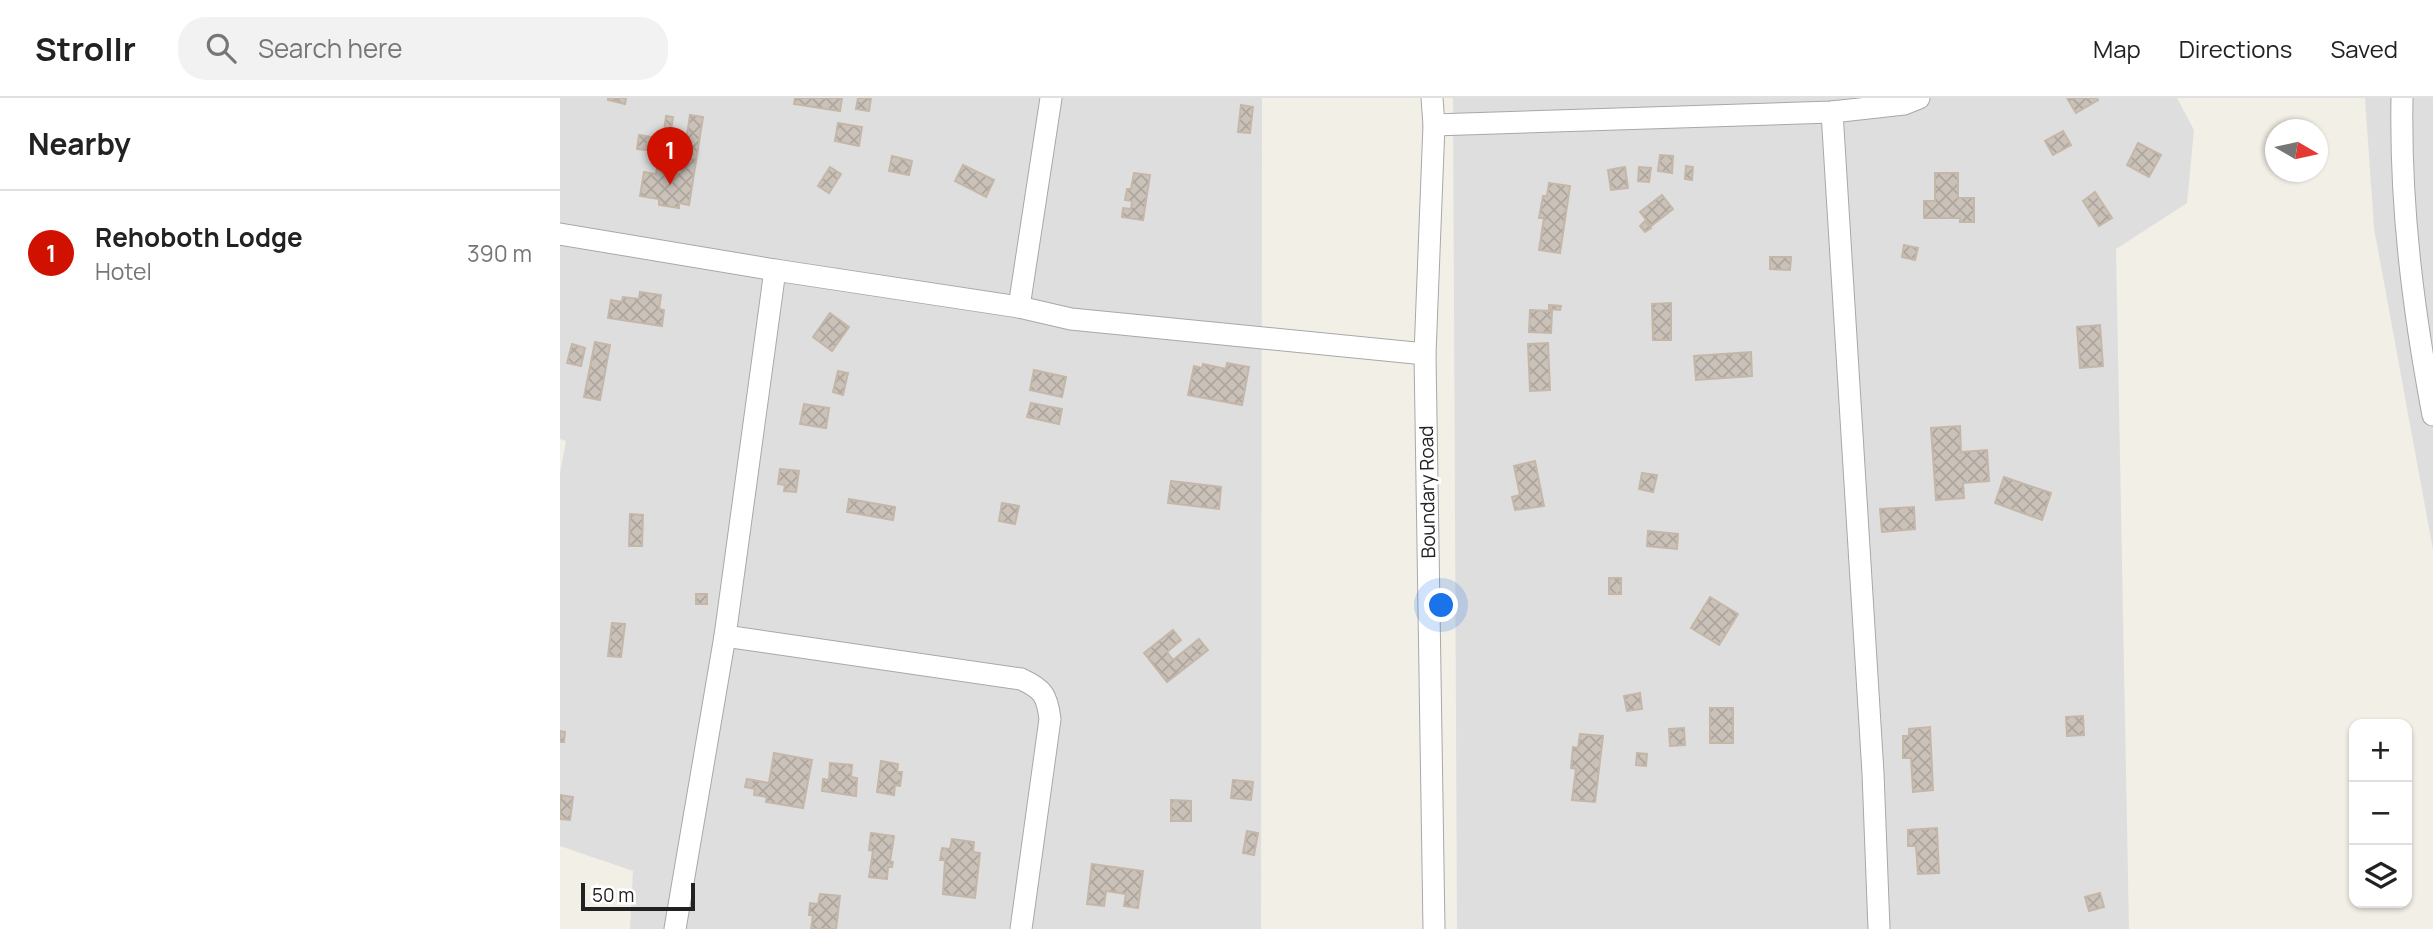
<!DOCTYPE html>
<html lang="en">
<head>
<meta charset="utf-8">
<style>
  :root { --surface:#fff; --page:#f2f2f2; --text:#222; --muted:#767676; --line:#e0e0e0; --accent:#d11100 }
  body { margin:0; font-family:Manrope,sans-serif; background:var(--page); color:var(--text) }
  .controls { position:absolute; right:21px; bottom:21px; display:grid; overflow:hidden; border-radius:14px; box-shadow:0 2px 5px #0004 }
  .controls button { width:63px; height:63px; display:grid; place-items:center; padding:0; border:0; border-bottom:2px solid var(--line); background:var(--surface); color:var(--text); font:35px sans-serif }
  .compass { position:absolute; left:1705px; top:21px; width:63px; height:63px; border-radius:50%; background:var(--surface); box-shadow:0 2px 5px #0004; rotate:99deg }
  .scale { position:absolute; left:21px; bottom:18px; width:114px; box-sizing:border-box; padding-left:7px; border:4px solid #212121; border-top:0; font-size:19px; line-height:24px; white-space:nowrap; color:#212121; -webkit-text-stroke:5px #fff; paint-order:stroke }
  .you { position:absolute; left:882px; top:508px; width:24px; height:24px; margin:-18px; border:5px solid #fff; border-radius:50%; background:#1a73e8; box-shadow:0 0 0 10px #1a73e833 }
  .badge { display:grid; place-items:center; width:46px; height:46px; border-radius:50%; background:var(--accent); color:#fff; font-size:23px; font-weight:700 }
  .pin { position:absolute; translate:-50% -58px; filter:drop-shadow(0 2px 4px #0008) }
  .pin::after { content:''; position:absolute; top:37px; width:24px; height:21px; background:inherit; clip-path:polygon(0 0,100% 0,50% 100%) }
  .list { margin:0; padding:0; list-style:none }
  h2 { display:flex; justify-content:space-between; align-items:center; height:91px; margin:0; padding:0 28px; font-size:30px }
  h2 small { font-size:23px; font-weight:400; color:var(--muted) }
  .list li { display:grid; grid-template-columns:46px 1fr auto; gap:21px; align-items:center; box-sizing:border-box; height:126px; padding:0 28px; border-top:2px solid var(--line) }
  .list b { display:block; font-size:26px; white-space:nowrap }
  .list p { margin:0; font-size:23px; white-space:nowrap; color:var(--muted) }
  .list em { font-size:23px; font-style:normal; color:var(--muted) }
  .icon { flex:none; width:38px; height:38px; fill:none; stroke:currentColor; stroke-width:2; stroke-linecap:round; stroke-linejoin:round }
  .map { position:relative; flex:none; width:1873px; height:831px; overflow:hidden }
  header { display:flex; align-items:center; gap:42px; box-sizing:border-box; height:98px; padding:0 35px; background:var(--surface); border-bottom:2px solid var(--line) }
  header strong { font-size:33px }
  nav { display:flex; gap:38px; margin-inline-start:auto; font-size:24px }
  .search { width:490px; height:63px; background:var(--page); display:flex; align-items:center; gap:18px; box-sizing:border-box; padding:0 24px; border-radius:28px; color:var(--muted); font-size:26px }
  main { display:flex }
  aside { flex:1; background:var(--surface) }
  .map>svg:first-child { display:block }
  .residential { fill:#dfdede }
  .building { fill:url(#building-cross-hatch); stroke:#c5b7a8; stroke-width:2 }
  .lines { fill:none; stroke-linecap:round; stroke-linejoin:round }
  .minor-casing { stroke:#a8a8a8; stroke-width:23 }
  .minor { stroke:#fff; stroke-width:21 }
  .labels { text-anchor:middle; stroke-width:6; stroke-linejoin:round; paint-order:stroke }
  .street-label { font-size:19px; fill:#212121; stroke:#fff }
</style>
</head>
<body>
<header>
<strong>Strollr</strong>
<div class="search"><svg class="icon" aria-label="search" viewBox="0 0 24 24"><circle cx="10" cy="10" r="6"/><path d="M15 15l6 6"/></svg>Search here</div>
<nav><a>Map</a><a>Directions</a><a>Saved</a></nav>
</header>
<main>
<aside>
<h2>Nearby<small></small></h2>
<ul class="list">
<li><span class="badge">1</span><div><b>Rehoboth Lodge</b><p>Hotel</p></div><em>390 m</em></li>
</ul>
</aside>
<div class="map">
<svg width="1873" height="831" viewBox="0 0 1873 831">
  <defs>
    <pattern id="building-cross-hatch" width="8" height="8" patternUnits="userSpaceOnUse" patternTransform="scale(1.75)"><rect width="8" height="8" fill="#cac2b9"/><path d="M0 0l8 8M0 8l8-8" fill="none" stroke="#ada69f"/></pattern>
  </defs>
  <rect width="100%" height="100%" fill="#f2efe7"/>
  <g class="residential">
    <polygon points="0,0 702,0 701,831 70,831 73,773 0,748 0,375 6,343 0,341"/>
    <polygon points="893,0 1617,0 1634,32 1627,105 1556,151 1569,831 897,831"/>
    <polygon points="1805,0 1873,0 1873,452 1814,130"/>
  </g>
  <g class="building">
    <polygon points="48,0 66,0 65,6 48,2"/>
    <polygon points="235,0 282,0 280,13 234,6"/>
    <polygon points="298,0 311,0 309,13 296,11"/>
    <polygon points="1507,0 1537,0 1538,2 1516,15"/>
    <polygon points="681,7 693,9 690,35 678,34"/>
    <polygon points="130,17 143,19 129,107 119,105 119,110 99,107 99,101 80,98 84,74 96,76 101,47 87,45 86,52 77,51 79,37 103,41 106,18 113,19 105,73 121,75"/>
    <polygon points="278,25 302,29 299,48 275,43"/>
    <polygon points="1503,33 1511,47 1493,57 1485,43"/>
    <polygon points="1578,45 1601,57 1589,79 1567,67"/>
    <polygon points="1100,57 1113,58 1112,75 1098,73"/>
    <polygon points="332,58 352,63 349,77 329,73"/>
    <polygon points="403,67 434,82 426,99 395,83"/>
    <polygon points="1126,68 1133,69 1132,82 1125,81"/>
    <polygon points="270,69 281,76 269,95 258,88"/>
    <polygon points="1065,69 1068,90 1051,92 1048,72"/>
    <polygon points="1079,69 1091,70 1089,84 1078,83"/>
    <polygon points="574,75 590,77 583,122 562,119 563,110 571,111 572,103 565,102 567,91 571,91"/>
    <polygon points="1375,75 1398,75 1398,100 1414,100 1414,124 1400,124 1400,120 1364,120 1364,103 1375,103"/>
    <polygon points="989,85 1010,88 1000,155 979,152 984,120 979,120 983,98 987,98"/>
    <polygon points="1535,94 1552,120 1539,128 1523,103"/>
    <polygon points="1102,97 1113,111 1091,128 1080,114"/>
    <polygon points="1085,123 1091,130 1085,134 1080,128"/>
    <polygon points="1344,147 1358,150 1355,162 1342,159"/>
    <polygon points="1210,159 1231,159 1230,172 1210,171"/>
    <polygon points="80,194 101,197 99,211 104,212 102,228 48,220 51,202 62,204 63,199 79,201"/>
    <polygon points="1111,205 1111,242 1093,242 1092,206"/>
    <polygon points="989,207 1001,208 1000,212 989,211"/>
    <polygon points="970,212 992,213 991,235 969,234"/>
    <polygon points="270,215 289,229 272,253 253,239"/>
    <polygon points="1540,227 1543,268 1520,270 1517,229"/>
    <polygon points="35,244 50,247 40,302 24,299"/>
    <polygon points="988,245 990,292 970,293 968,246"/>
    <polygon points="12,246 25,250 21,268 7,265"/>
    <polygon points="1191,254 1192,278 1136,282 1134,258"/>
    <polygon points="667,265 689,269 682,307 628,297 634,268 642,270 643,266 666,271"/>
    <polygon points="474,272 506,279 502,299 470,292"/>
    <polygon points="278,273 288,275 283,297 273,294"/>
    <polygon points="471,305 502,311 499,326 467,319"/>
    <polygon points="244,306 269,310 266,330 240,326"/>
    <polygon points="1400,328 1401,354 1427,352 1429,383 1403,385 1404,400 1376,402 1371,330"/>
    <polygon points="975,363 984,408 955,412 952,399 960,397 954,368"/>
    <polygon points="220,371 239,373 236,394 224,393 225,387 218,386"/>
    <polygon points="1082,375 1097,377 1093,394 1079,391"/>
    <polygon points="1444,379 1491,395 1482,422 1435,405"/>
    <polygon points="611,383 661,389 659,411 608,405"/>
    <polygon points="289,401 335,409 333,422 287,414"/>
    <polygon points="442,405 459,408 455,426 439,423"/>
    <polygon points="1354,409 1355,431 1322,434 1320,411"/>
    <polygon points="70,416 83,417 82,448 69,448"/>
    <polygon points="1088,433 1118,436 1117,451 1087,448"/>
    <rect x="1049" y="480" width="12" height="16"/>
    <rect x="136" y="496" width="11" height="10"/>
    <polygon points="1150,499 1178,516 1159,547 1131,530"/>
    <polygon points="52,525 65,526 61,559 48,558"/>
    <polygon points="613,532 621,542 607,554 613,562 639,541 648,552 607,584 584,555"/>
    <polygon points="1080,595 1082,611 1067,613 1064,598"/>
    <rect x="1150" y="610" width="23" height="35"/>
    <polygon points="1523,618 1524,637 1507,638 1506,619"/>
    <polygon points="1370,629 1373,692 1353,694 1351,660 1343,660 1343,638 1349,638 1349,631"/>
    <polygon points="1124,630 1125,647 1110,648 1109,631"/>
    <polygon points="0,633 5,634 4,644 0,644"/>
    <polygon points="1020,636 1043,638 1035,704 1012,702 1016,671 1011,670 1013,649 1018,650"/>
    <polygon points="214,655 252,662 243,710 206,704 207,699 194,697 195,691 185,689 187,681 209,685"/>
    <polygon points="1077,655 1087,656 1086,668 1076,667"/>
    <polygon points="321,663 338,666 337,674 342,674 340,688 335,687 334,697 317,694"/>
    <polygon points="270,665 292,667 291,679 297,680 296,698 262,693 263,681 269,682"/>
    <polygon points="673,682 693,684 691,702 671,700"/>
    <polygon points="0,697 13,699 10,722 0,721"/>
    <polygon points="611,702 631,703 631,723 611,723"/>
    <polygon points="1377,730 1379,775 1358,776 1356,748 1348,748 1348,732"/>
    <polygon points="687,733 698,735 694,757 683,755"/>
    <polygon points="311,735 334,738 330,764 333,764 332,769 328,769 327,781 309,779 313,753 309,752"/>
    <polygon points="392,741 414,744 413,754 420,755 415,800 383,796 385,762 380,762 382,750 390,751"/>
    <polygon points="532,766 583,773 578,810 564,808 566,796 546,793 544,808 527,806"/>
    <polygon points="1540,795 1544,809 1529,813 1525,799"/>
    <polygon points="260,796 280,798 276,831 251,831 253,817 249,817 250,805 258,806"/>
  </g>
  <g class="lines">
    <g class="minor-casing">
      <g id="minor">
        <polyline points="872,0 874,27 865,256 874,831"/>
        <path d="M1842 0C1840 108 1853 211 1873 317"/>
        <polyline points="1272,14 1313,675 1319,831"/>
        <polyline points="874,27 1272,14 1344,6 1359,0"/>
        <polyline points="0,136 215,172"/>
        <polyline points="459,209 491,0"/>
        <path d="M165 538 461 581C483 591 487 597 490 621L461 831"/>
        <polyline points="115,831 165,538 215,172 459,209 511,221 865,256"/>
      </g>
    </g>
    <use href="#minor" class="minor"/>
  </g>
  <g class="labels">
    <g class="street-label">
      <text transform="translate(867 394) rotate(-91)" y="7">Boundary Road</text>
    </g>
  </g>
</svg>
<div class="controls">
<button>+</button>
<button>−</button>
<button><svg class="icon" aria-label="layers" viewBox="0 0 24 24"><path d="M12 4l9 5-9 5-9-5zM3 14l9 5 9-5"/></svg></button>
</div>
<svg class="compass" viewBox="-18 -18 36 36"><path d="M0-13l5 13h-10z" fill="#e53935"/><path d="M0 13l5-13h-10z" fill="#767676"/></svg>
<div class="scale">50 m</div>
<div class="you"></div>
<div class="pin badge" style="left:110px;top:87px">1</div>
</div>
</main>
</body>
</html>
